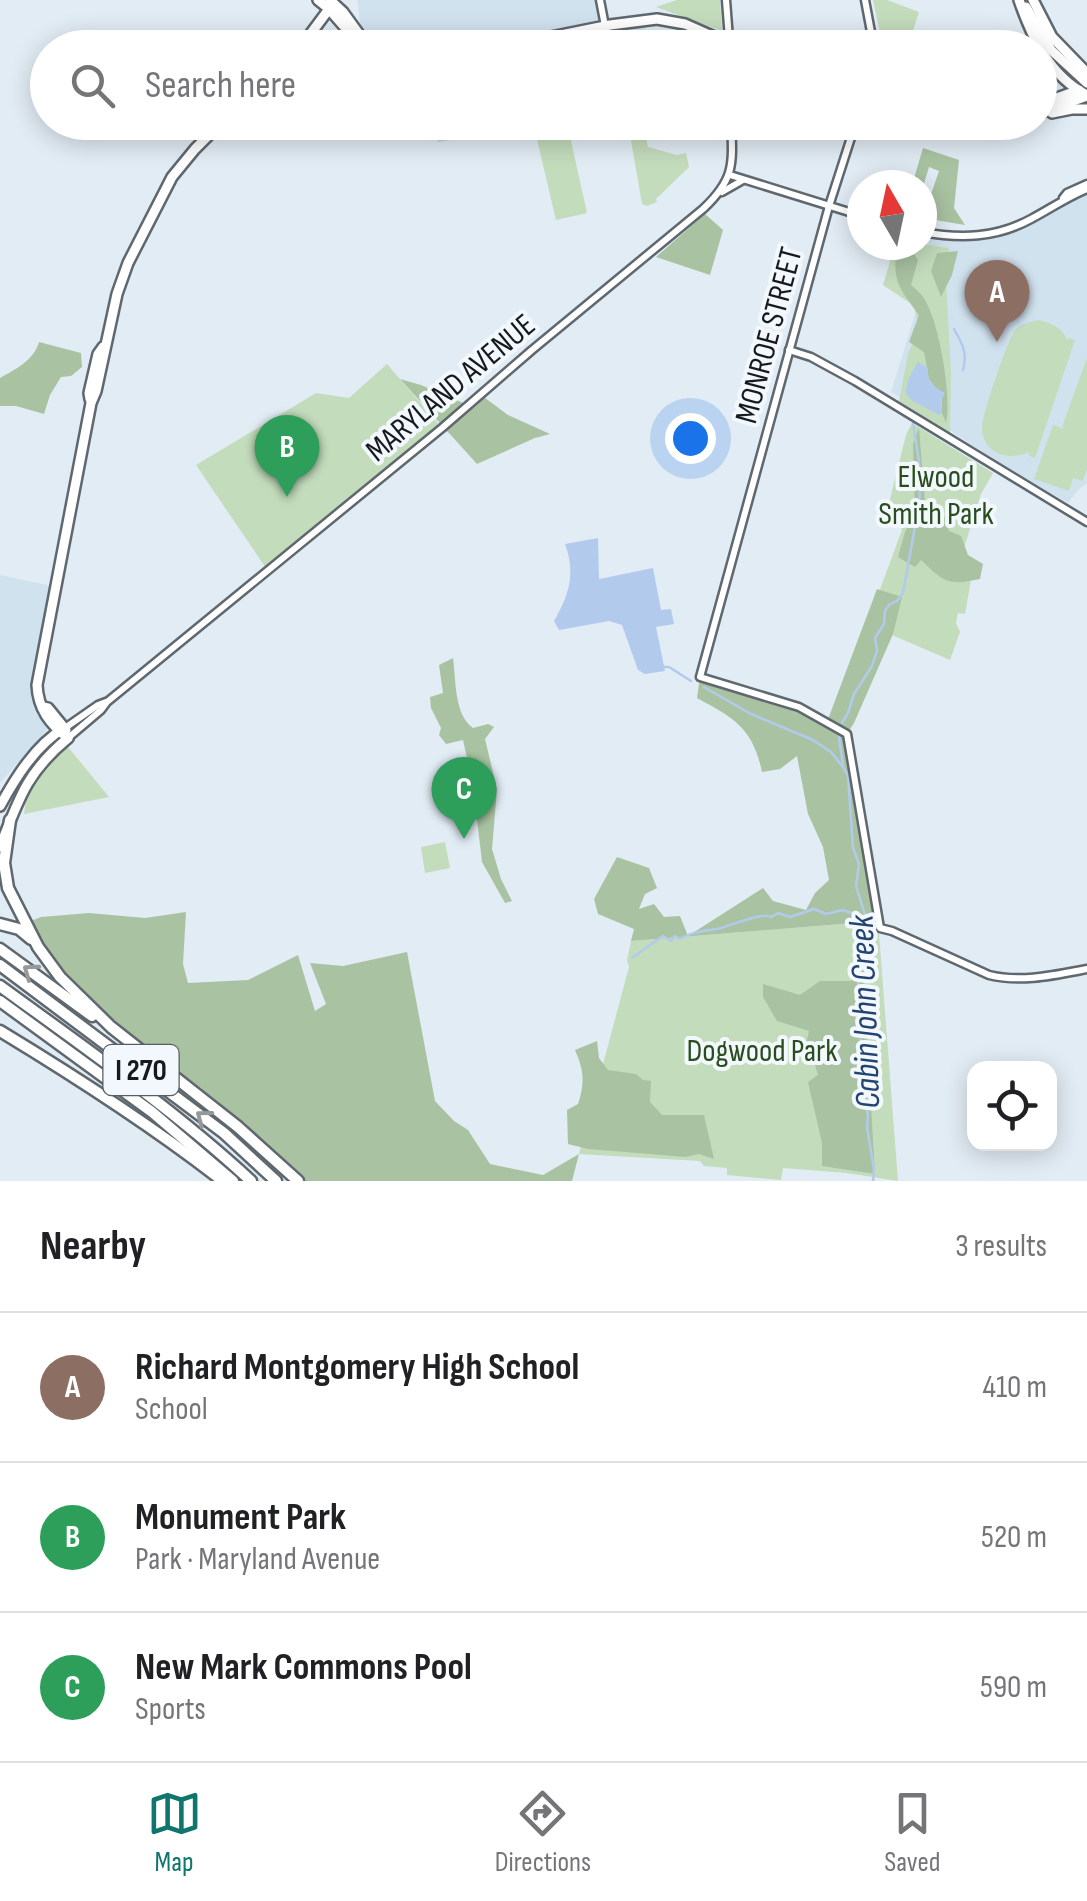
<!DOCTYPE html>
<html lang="en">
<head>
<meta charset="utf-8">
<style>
  :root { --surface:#fff; --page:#f2f2f2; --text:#202124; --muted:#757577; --line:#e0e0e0; --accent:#0f766e }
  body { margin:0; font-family:"Sofia Sans Condensed",sans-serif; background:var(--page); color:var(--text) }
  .controls { position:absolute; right:30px; bottom:30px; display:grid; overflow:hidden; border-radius:20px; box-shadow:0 5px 25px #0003 }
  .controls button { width:90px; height:90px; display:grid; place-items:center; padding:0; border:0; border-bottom:2px solid var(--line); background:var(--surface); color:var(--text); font:50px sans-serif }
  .compass { position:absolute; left:847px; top:170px; width:90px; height:90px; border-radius:50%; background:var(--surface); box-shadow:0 5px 25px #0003; rotate:351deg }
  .you { position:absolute; left:690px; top:438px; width:35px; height:35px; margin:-25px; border:8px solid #fff; border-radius:50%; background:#1a73e8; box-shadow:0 0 0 15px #1a73e833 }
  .badge { display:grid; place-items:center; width:65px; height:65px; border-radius:50%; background:var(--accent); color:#fff; font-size:32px; font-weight:700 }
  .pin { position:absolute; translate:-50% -82px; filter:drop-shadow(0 2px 5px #0008) }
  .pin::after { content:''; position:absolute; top:52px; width:35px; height:30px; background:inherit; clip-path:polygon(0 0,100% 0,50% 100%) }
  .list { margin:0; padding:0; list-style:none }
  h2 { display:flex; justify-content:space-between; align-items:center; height:130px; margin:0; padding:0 40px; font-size:42px }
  h2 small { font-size:32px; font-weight:400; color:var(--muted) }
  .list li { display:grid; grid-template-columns:65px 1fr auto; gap:30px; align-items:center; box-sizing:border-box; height:150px; padding:0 40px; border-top:2px solid var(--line) }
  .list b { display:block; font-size:38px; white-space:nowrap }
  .list p { margin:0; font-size:32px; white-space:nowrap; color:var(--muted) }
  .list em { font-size:32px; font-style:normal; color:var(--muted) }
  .icon { flex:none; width:55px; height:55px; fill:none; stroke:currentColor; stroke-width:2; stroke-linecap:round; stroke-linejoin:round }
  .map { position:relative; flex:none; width:1087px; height:1181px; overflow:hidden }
  .search { position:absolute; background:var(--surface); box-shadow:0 5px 25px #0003; left:30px; right:30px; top:30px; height:110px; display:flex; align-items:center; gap:25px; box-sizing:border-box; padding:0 35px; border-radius:55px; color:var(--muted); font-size:38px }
  .sheet { height:580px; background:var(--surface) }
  nav { display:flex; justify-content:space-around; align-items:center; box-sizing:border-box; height:140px; border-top:2px solid var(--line); background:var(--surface); font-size:28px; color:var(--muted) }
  nav a { display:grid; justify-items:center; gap:5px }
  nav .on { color:var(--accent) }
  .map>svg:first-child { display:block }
  .built { fill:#d1e2ef }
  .green { fill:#c3dcbc }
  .forest { fill:#a9c3a2 }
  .water { fill:#b2caec }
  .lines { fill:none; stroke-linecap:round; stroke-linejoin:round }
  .stream { stroke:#b2caec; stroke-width:2.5 }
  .tertiary-casing { stroke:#5f686f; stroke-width:11 }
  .secondary-casing { stroke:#5f686f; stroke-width:11 }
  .primary-casing { stroke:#5f686f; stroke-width:14 }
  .motorway-casing { stroke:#5f686f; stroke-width:15 }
  .tertiary { stroke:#fff; stroke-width:6 }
  .secondary { stroke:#fff; stroke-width:6 }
  .primary { stroke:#fff; stroke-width:9 }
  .motorway { stroke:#fff; stroke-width:10 }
  .oneway { stroke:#969899 }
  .labels { text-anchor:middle; stroke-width:8; stroke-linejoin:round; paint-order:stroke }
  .shield { fill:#f2f8fd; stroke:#585d60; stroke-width:2.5 }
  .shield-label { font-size:30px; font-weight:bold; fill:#161a1c }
  .street-label { font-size:32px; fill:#161a1c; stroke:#f2f8fd }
  .park-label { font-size:32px; fill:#2a4d1e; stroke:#f2f8fd }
  .water-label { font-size:35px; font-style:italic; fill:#234470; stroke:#f2f8fd }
</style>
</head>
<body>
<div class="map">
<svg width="1087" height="1181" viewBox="0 0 1087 1181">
  <rect width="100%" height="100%" fill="#e2ecf4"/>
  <g class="built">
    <polygon points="357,0 600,0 605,26 643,20 648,47 521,48 520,43 496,48 368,47 362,38"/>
    <polygon points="1087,191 1087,483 1077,491 1068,503 1001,464 891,392 922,292 929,240 978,241 1015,232 1029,226 1080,193"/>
    <polygon points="0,575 56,587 37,693 54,722 0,783"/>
  </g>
  <g class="green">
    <polygon points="677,0 720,0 722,31 656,7"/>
    <polygon points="873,0 887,0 919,12 910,40 883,46"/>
    <polygon points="434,123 484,123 486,133 438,142"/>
    <polygon points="628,123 643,123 648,147 677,155 686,153 689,167 656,199 657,202 647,206 642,204"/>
    <polygon points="560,126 569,132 587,213 556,220 535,131"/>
    <polygon points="922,244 949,248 946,280 951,373 950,433 899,401 908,354 920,327 913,305 883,285 895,245"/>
    <path d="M1038 320C1051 323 1062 327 1067 340L1069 338 1075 340 1035 458 1029 456V452C1009 462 982 453 982 428 982 415 1008 338 1016 329 1022 324 1030 322 1038 320Z"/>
    <polygon points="1087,358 1087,469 1083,481 1073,478 1069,491 1034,479 1053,425 1065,429 1062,427"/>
    <polygon points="387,364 442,428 268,571 196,465 316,393 349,398"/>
    <polygon points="912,423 993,473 981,494 957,570 971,580 965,614 958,613 956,623 960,632 950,660 885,632 832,719 902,530 895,515 887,511 906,435"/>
    <polygon points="68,747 109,797 24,814 29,780"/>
    <polygon points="445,842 450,868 425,873 421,847"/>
    <polygon points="878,921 898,1181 847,1173 783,1168 781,1180 727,1175 727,1168 704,1166 700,1161 579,1154 629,967 627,960 631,941"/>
  </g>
  <g class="forest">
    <polygon points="923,148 959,160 954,208 965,225 923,218 939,171 929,167 922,190 922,185 912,185"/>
    <polygon points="705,214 723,230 710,275 656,257"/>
    <path d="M897 245H908L918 260 911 285C915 289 920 292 923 297 939 319 952 397 946 423L942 413V396L929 379 924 352 909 342 919 315C898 287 892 281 897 245Z"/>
    <polygon points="958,251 952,275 941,297 931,271 937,253"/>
    <path d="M39 342 81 353 82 367 71 376 61 377 50 395 44 414 16 406H0V378C16 369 34 360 39 342Z"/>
    <polygon points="400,379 421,385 468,405 481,395 508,415 550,434 535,438 477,464"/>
    <path d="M919 428 925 503 929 509 945 517 949 531 961 536 968 555 983 564 980 579C948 586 944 582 921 560L915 567 898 557 905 532 915 512 913 444Z"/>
    <path d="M877 589 902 597 893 634 854 723 847 734 878 921 631 941 634 929 598 914 594 899 617 857 649 868 657 888 645 894 639 909 654 904 664 917 680 916 688 936 763 888 773 901 806 910 815 893 829 880 823 847 808 814 797 756 780 769 762 772C753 728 734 718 697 698L700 677 766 695 827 722Z"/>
    <path d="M453 658C456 679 454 715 473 728L488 724 494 727 485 739 497 789 492 849 501 879 512 901 505 903 482 862 476 811 467 802 449 806 443 784 471 776 463 740 446 744 439 735 441 728 431 708 430 697 443 693 439 665Z"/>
    <polygon points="186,912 183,964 188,983 248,980 298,955 315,1011 326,1004 310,963 343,966 407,952 435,1101 454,1121 468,1130 490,1164 543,1175 579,1154 572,1181 298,1181 111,1027 60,977 26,923 41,917 89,913 145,918"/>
    <polygon points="857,936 868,945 864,984 875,1174 822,1166 822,1143 808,1082 818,1075 814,1061 803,1055 809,1031 777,1021 763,997 763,984 800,995 820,981 851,981"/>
    <path d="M597 1041 599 1058 608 1070 636 1074 643 1080 651 1081 650 1102 662 1115H704L714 1159 699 1154 686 1157 588 1149 568 1144 567 1110 578 1104C585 1083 584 1070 575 1050Z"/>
  </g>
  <g class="water">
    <path d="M918 362 928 368C926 382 935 387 945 393L941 401 942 413 939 415C909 396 894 402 918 362Z"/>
    <path d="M598 538 599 579 653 568 661 610 671 609 674 624 656 627 665 671 645 674 638 670 622 625 609 621 559 630 554 621C569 595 576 574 565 544Z"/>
  </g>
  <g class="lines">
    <g class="stream">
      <path d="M954 329C962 343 968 353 963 370"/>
      <polyline points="661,667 669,667 691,681"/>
      <polyline points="704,687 751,714 813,740 831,752 843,767 848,776 853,848 859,864 856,886 866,918 862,923 864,948 858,983 860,1000 864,1009 859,1033 864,1055 861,1064 867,1081 863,1100 868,1114 867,1127 874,1170 873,1181"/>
      <polyline points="842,723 848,713 854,694 872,666 877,651 875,638 884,624 885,611 889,605 897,601 903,593 915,527 920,515 919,461 913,423"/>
      <polyline points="839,737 843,765"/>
      <path d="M632 958 663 936 671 941 675 936 680 939C693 931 707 931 721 928 734 924 748 918 762 916 778 915 764 921 778 913L790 917 814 909 826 914 843 910 866 918"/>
    </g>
    <g class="tertiary-casing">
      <g id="tertiary">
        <polyline points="600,0 605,26"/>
        <polyline points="726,0 729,39"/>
        <polyline points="865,0 874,48"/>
        <path d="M856 122 829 206 700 677 799 707 847 734 880 928 892 931 989 975C1021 983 1055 975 1087 969"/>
        <polyline points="730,175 862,216"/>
        <polyline points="1063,198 1067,193 1087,184"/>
        <path d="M922 232C961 239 996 238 1031 219 1050 209 1067 197 1087 189"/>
        <polyline points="789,350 811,357 855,381 1087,522"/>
      </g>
    </g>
    <g class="secondary-casing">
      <g id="secondary">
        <polyline points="722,192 743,180"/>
        <polyline points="65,728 98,705 106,702"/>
        <path d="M68 738 101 710 107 702 442 428 532 350 703 209C735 179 733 164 731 122"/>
      </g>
    </g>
    <g class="primary-casing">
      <g id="primary">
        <polyline points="318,0 328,8 363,48"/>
        <polyline points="330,0 343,12 364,41"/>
        <path d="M1019 0C1032 38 1050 76 1087 95"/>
        <polyline points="1033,0 1052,37 1087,73"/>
        <polyline points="1026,7 1051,50 1087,83"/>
        <polyline points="719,39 729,39 753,48"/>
        <polyline points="300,48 332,5"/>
        <polyline points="496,48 610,25 657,19 685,24 719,39 731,48"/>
        <polyline points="1040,99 1049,84 1048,64"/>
        <polyline points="1040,104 1079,90"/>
        <polyline points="1040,113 1087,96"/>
        <polyline points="1052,113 1072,109 1087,109"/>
        <polyline points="964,122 995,126 1018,122"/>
        <polyline points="90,399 89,393 98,354 103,347"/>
        <polyline points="43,707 48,708 66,730"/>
        <path d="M68 738C50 724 38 709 37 685L91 403 96 391 117 294 128 263 172 177 195 149 222 122"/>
        <path d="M0 806C16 777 35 746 64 728"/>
        <path d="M0 847C19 798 27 772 68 738"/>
      </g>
    </g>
    <g class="motorway-casing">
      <g id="motorway">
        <polyline points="10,820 4,863 8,888 38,947 60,977 111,1027 238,1127 298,1181"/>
        <polyline points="0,924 19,929 31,939"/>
        <polyline points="0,949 92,1016"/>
        <polyline points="0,965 224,1133 276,1181"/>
        <path d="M0 986C85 1048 173 1109 251 1181"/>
        <polyline points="0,1001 152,1112 233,1181"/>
        <path d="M0 1031C76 1077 149 1124 219 1178L228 1181"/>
      </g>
    </g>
    <use href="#tertiary" class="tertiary"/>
    <use href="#secondary" class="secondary"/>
    <use href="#primary" class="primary"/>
    <use href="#motorway" class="motorway"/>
  </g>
  <defs><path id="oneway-chevron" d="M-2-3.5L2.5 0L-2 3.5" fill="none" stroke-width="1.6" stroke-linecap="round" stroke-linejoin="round" transform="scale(2.5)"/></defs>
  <g class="oneway">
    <use href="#oneway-chevron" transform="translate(30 971) rotate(-144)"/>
    <use href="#oneway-chevron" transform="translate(203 1117) rotate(-143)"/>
  </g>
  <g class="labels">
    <rect class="shield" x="103.5" y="1045" width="75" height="50" rx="8"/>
    <g class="shield-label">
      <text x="141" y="1080">I 270</text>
    </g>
    <g class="street-label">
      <text transform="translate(768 335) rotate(-75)" y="11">MONROE STREET</text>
      <text transform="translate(450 387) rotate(-40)" y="11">MARYLAND AVENUE</text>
    </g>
    <g class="park-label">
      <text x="936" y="487">Elwood<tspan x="936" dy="37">Smith Park</tspan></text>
      <text x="762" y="1061">Dogwood Park</text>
    </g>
    <g class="water-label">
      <text transform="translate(864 1012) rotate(-92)" y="12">Cabin John Creek</text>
    </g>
  </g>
</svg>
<div class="controls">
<button><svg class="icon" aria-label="locate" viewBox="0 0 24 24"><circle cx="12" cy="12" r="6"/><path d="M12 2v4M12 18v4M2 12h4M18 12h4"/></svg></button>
</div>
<svg class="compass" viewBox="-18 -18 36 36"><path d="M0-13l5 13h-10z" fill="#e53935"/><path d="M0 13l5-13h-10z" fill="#757577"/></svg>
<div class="you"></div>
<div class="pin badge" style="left:997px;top:342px;background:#8d6e63">A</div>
<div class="pin badge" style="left:287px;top:497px;background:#2e9e5b">B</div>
<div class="pin badge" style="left:464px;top:839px;background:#2e9e5b">C</div>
<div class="search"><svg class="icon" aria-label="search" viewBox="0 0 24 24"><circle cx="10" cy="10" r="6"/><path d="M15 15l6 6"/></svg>Search here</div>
</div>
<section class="sheet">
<h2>Nearby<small>3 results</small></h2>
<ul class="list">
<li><span class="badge" style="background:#8d6e63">A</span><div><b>Richard Montgomery High School</b><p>School</p></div><em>410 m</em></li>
<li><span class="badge" style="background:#2e9e5b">B</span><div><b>Monument Park</b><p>Park · Maryland Avenue</p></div><em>520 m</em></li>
<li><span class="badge" style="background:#2e9e5b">C</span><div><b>New Mark Commons Pool</b><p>Sports</p></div><em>590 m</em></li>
</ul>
</section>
<nav>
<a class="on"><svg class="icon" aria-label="map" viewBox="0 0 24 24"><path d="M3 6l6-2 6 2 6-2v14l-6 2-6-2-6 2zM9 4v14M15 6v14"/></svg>Map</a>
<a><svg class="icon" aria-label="directions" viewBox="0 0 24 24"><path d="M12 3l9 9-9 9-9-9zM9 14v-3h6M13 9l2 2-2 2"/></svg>Directions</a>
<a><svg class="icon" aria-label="saved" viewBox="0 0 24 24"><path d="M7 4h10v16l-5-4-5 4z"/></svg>Saved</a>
</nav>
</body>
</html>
